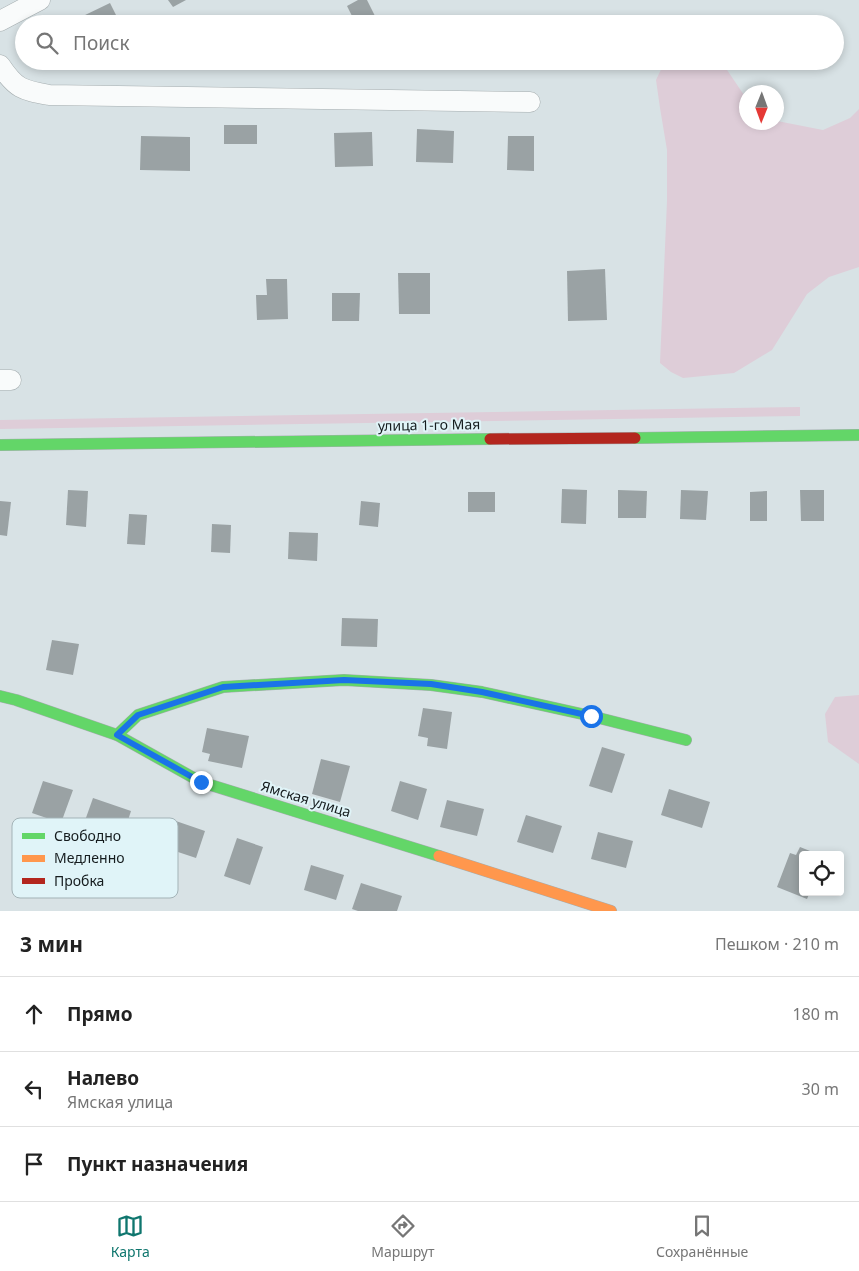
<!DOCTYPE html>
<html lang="ru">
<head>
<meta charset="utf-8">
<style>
  :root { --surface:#fff; --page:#f6f6f6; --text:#222; --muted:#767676; --line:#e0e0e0; --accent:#0f766e }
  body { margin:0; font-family:"Noto Sans",sans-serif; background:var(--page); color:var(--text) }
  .controls { position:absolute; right:15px; bottom:15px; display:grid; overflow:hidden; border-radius:5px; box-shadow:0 2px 8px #0003 }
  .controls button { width:45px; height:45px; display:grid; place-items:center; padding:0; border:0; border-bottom:1px solid var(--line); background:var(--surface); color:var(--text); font:25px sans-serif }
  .compass { position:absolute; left:739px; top:85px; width:45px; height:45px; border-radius:50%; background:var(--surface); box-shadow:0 2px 8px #0003; rotate:181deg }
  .stop { position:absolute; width:15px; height:15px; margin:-11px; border:4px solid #1a73e8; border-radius:50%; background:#fff }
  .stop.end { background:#1a73e8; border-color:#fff; box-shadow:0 1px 5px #0008 }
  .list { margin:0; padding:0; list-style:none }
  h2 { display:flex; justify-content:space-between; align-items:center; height:65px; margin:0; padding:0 20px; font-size:21px }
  h2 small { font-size:16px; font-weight:400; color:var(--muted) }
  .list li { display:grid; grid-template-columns:32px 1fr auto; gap:15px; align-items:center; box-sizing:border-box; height:75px; padding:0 20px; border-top:1px solid var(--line) }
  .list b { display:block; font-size:19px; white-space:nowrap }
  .list p { margin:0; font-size:16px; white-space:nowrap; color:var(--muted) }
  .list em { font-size:16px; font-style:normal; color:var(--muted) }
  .icon { flex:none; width:28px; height:28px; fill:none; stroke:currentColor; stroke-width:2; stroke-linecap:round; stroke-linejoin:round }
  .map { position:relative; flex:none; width:859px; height:911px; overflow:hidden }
  .search { position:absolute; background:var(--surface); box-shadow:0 2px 8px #0003; left:15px; right:15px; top:15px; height:55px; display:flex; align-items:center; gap:12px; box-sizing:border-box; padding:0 18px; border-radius:28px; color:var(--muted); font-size:19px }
  .sheet { height:290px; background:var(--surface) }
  nav { display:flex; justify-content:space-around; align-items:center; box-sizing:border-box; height:70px; border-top:1px solid var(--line); background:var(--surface); font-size:14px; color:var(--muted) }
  nav a { display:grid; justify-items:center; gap:2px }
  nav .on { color:var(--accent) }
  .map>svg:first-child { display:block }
  .green { fill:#decdd8 }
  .building { fill:#9aa2a4 }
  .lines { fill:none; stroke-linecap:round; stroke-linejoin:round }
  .street-casing { stroke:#a5adaf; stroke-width:21 }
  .fast-casing { stroke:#a5adaf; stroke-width:12 }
  .slow-casing { stroke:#a5adaf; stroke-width:12 }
  .jam-casing { stroke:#a5adaf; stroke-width:12 }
  .street { stroke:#f9fbfb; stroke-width:20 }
  .fast { stroke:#63d668; stroke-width:11 }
  .slow { stroke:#ff974d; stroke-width:11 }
  .jam { stroke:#b3261e; stroke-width:11 }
  .route { stroke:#1a73e8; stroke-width:6 }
  .labels { text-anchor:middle; stroke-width:4; stroke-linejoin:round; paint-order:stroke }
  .street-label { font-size:14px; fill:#151c1e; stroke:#e0f4f8 }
  .key { fill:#e0f4f8; stroke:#a3b3b7; stroke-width:1 }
  .key-label { font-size:14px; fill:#151c1e }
</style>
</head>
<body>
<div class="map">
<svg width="859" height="911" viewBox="0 0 859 911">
  <rect width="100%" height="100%" fill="#d8e2e5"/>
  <g class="green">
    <polygon points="665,61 721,61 746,98 746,122 777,121 823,130 850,118 859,109 859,267 829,277 807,294 772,350 734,373 683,378 671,372 660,363 667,201 667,150 660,108 656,80"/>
    <polygon points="800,407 800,416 0,429 0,420"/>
    <polygon points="859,695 859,764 828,742 825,714 835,697"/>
  </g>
  <g class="building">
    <polygon points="168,0 186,0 173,7"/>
    <polygon points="358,0 367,0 378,22 374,24 356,24 347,6"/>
    <polygon points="110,3 119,21 126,17 130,24 87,24 83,16"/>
    <rect x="224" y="125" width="33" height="19"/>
    <polygon points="417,129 454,131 453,163 416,162"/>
    <polygon points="372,132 373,166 335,167 334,133"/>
    <polygon points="141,136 190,137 190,171 140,170"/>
    <polygon points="508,136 534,136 534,171 507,170"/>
    <polygon points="605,269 607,320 568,321 567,271"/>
    <polygon points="398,273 430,273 430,314 399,314"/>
    <polygon points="266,279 287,279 288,319 257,320 256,295 267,295"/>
    <polygon points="332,293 360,293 359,321 332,321"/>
    <polygon points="562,489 587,490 586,524 561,523"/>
    <polygon points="68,490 88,491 86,527 66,525"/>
    <polygon points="618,490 647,491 646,518 618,518"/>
    <polygon points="681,490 708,491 706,520 680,519"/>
    <polygon points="800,490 824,490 824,521 801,521"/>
    <polygon points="767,491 767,521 750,521 750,492"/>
    <rect x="468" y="492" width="27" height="20"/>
    <polygon points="0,501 11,502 7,536 0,535"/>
    <polygon points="361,501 380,503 378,527 359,525"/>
    <polygon points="129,514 147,515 145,545 127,544"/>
    <polygon points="212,524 231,525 230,553 211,552"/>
    <polygon points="289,532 318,533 317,561 288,559"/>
    <polygon points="342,618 378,619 377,647 341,646"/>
    <polygon points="52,640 79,644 73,675 46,670"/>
    <polygon points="423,708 452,712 447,749 427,746 428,738 418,736"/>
    <polygon points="207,728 249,736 242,768 208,761 210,754 202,752"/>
    <polygon points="602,747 625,754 612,793 589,786"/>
    <polygon points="321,759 350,766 340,802 312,794"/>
    <polygon points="43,781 73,790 61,823 32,813"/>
    <polygon points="400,781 427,789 418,820 391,811"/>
    <polygon points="669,789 710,802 702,828 661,815"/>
    <polygon points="93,798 131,811 121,842 82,829"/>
    <polygon points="447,800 484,809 477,836 440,827"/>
    <polygon points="526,815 562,826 553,853 517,842"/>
    <polygon points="170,819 205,831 196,858 172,850 175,841 164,838"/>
    <polygon points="598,832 633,841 626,868 591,859"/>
    <polygon points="237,838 263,847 250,885 224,876"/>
    <polygon points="800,847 820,855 803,855 803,892 810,892 807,899 777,887 790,853 796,855"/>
    <polygon points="311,865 344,875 336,900 304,890"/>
    <polygon points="361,883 402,896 397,911 358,911 352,909"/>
  </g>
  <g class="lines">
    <g class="street-casing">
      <g id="street">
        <polyline points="0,21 40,0"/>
        <path d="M0 65C16 89 22 90 49 95L530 102"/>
        <polyline points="0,380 11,380"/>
      </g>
    </g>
    <g class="fast-casing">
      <g id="fast">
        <polyline points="635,438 859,435"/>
        <polyline points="0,445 490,439"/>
        <polyline points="0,696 16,700 117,735 201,782 439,856"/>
        <polyline points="117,735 138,715 223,687 344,680 431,685 482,692 591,716 686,740"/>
      </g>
    </g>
    <g class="slow-casing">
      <polyline id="slow" points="439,856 611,911"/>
    </g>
    <g class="jam-casing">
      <polyline id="jam" points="490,439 635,438"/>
    </g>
    <use href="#street" class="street"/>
    <use href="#fast" class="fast"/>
    <use href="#slow" class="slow"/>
    <use href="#jam" class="jam"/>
  </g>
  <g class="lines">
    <polyline class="route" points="201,782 117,735 138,715 223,687 344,680 431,684 482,692 591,716"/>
  </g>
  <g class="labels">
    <g class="street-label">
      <text transform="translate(429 425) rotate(-1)" y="5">улица 1-го Мая</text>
      <text transform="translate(306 799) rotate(17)" y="5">Ямская улица</text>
    </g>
  </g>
  <rect x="12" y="818" width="166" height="80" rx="8" class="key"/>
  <rect x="22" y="833" width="23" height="6" fill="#63d668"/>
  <rect x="22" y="855" width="23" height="7" fill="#ff974d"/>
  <rect x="22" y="878" width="23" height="6" fill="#b3261e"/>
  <g class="key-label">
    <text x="54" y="841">Свободно</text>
    <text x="54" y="863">Медленно</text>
    <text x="54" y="886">Пробка</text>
  </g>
</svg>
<div class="controls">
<button><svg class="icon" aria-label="locate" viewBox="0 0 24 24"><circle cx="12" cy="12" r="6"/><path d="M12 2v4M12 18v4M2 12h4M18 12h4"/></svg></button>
</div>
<svg class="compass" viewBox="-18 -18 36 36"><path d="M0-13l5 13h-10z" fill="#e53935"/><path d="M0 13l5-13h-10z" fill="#767676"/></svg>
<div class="stop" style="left:591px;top:716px"></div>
<div class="stop end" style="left:201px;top:782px"></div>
<div class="search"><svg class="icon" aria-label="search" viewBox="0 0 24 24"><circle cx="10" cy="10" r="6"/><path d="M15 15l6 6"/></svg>Поиск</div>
</div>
<section class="sheet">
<h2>3 мин<small>Пешком · 210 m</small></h2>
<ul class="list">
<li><svg class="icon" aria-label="ahead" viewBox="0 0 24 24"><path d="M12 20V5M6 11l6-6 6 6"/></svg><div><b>Прямо</b></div><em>180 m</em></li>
<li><svg class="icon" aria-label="left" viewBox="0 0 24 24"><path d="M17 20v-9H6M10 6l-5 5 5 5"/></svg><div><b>Налево</b><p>Ямская улица</p></div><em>30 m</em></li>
<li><svg class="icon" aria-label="arrive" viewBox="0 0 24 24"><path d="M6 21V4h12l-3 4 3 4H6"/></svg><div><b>Пункт назначения</b></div></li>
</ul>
</section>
<nav>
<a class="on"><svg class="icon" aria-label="map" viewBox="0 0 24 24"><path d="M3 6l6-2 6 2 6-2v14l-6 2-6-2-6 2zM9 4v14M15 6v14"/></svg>Карта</a>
<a><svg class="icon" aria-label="directions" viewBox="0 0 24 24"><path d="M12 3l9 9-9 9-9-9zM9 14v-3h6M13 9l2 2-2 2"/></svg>Маршрут</a>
<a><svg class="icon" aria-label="saved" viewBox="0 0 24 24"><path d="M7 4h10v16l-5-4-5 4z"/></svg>Сохранённые</a>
</nav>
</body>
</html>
